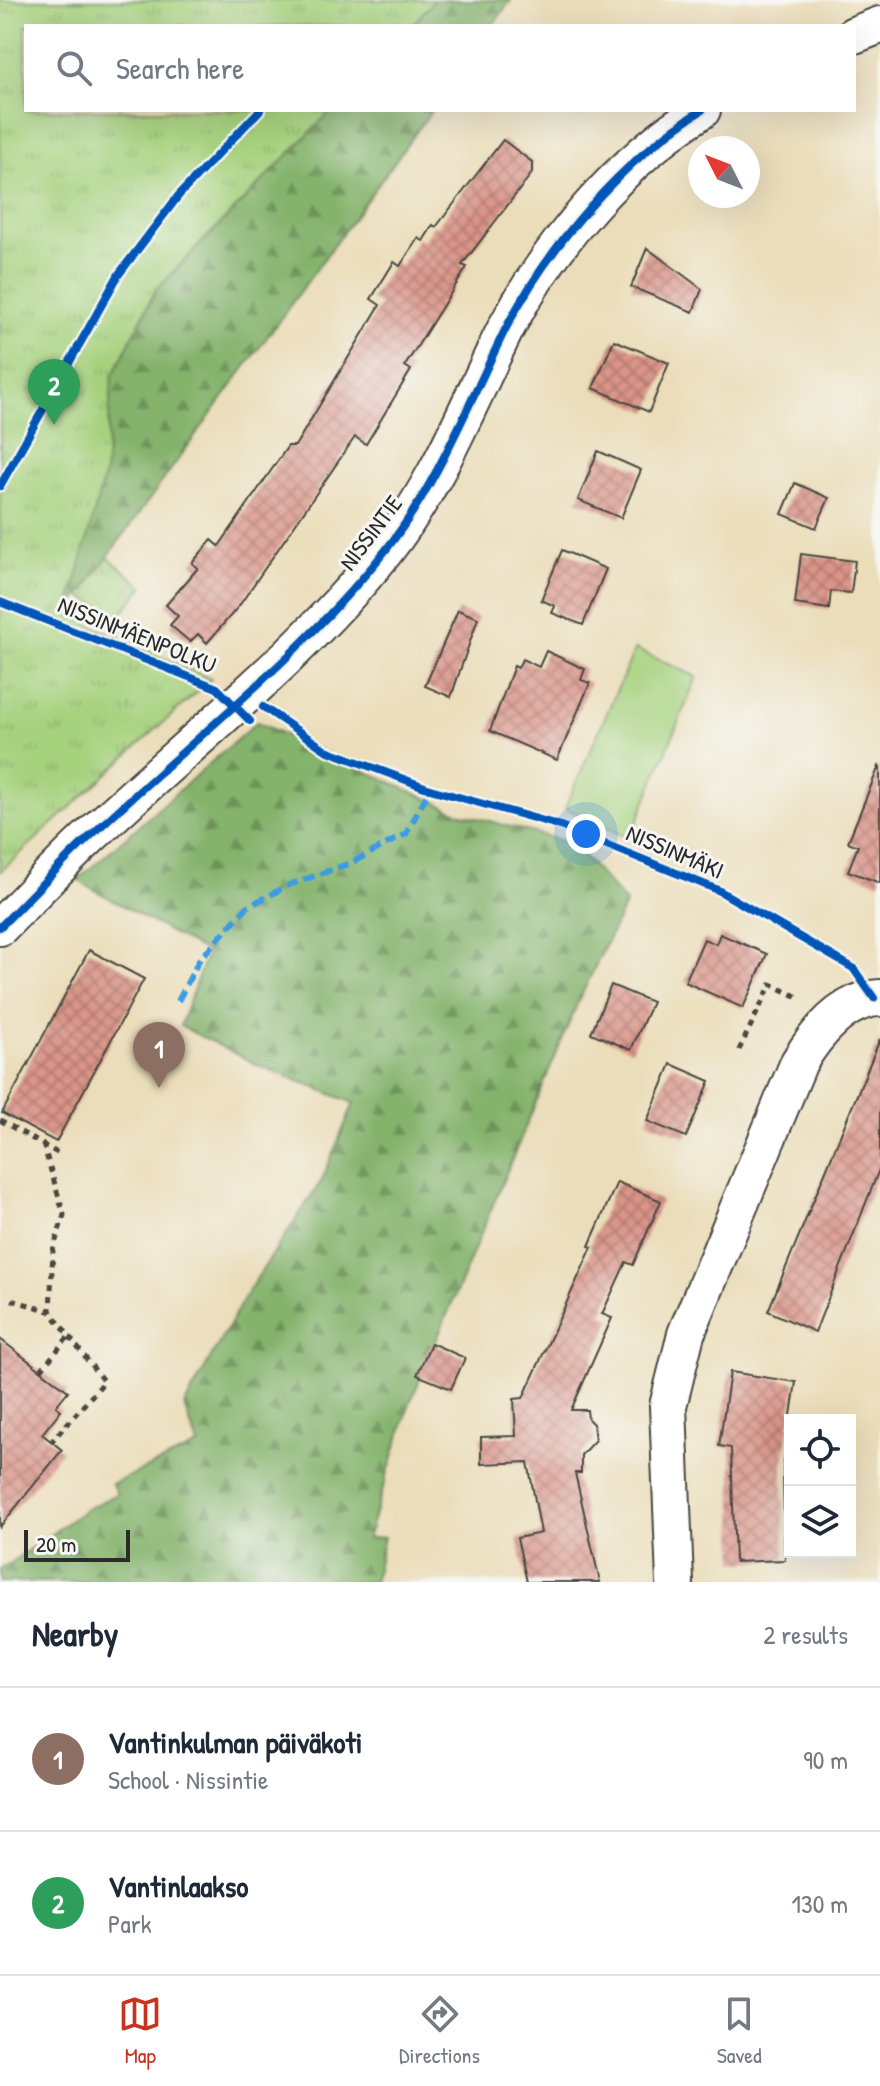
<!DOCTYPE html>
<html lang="en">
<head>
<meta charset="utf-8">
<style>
  :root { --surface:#fff; --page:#f6f6f7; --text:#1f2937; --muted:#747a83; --line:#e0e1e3; --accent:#c8321e }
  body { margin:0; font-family:"Patrick Hand",sans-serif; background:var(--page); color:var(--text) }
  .controls { position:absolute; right:24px; bottom:24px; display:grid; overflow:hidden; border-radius:0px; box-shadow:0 8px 32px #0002 }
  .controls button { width:72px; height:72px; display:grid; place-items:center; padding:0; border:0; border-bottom:2px solid var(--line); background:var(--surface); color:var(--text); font:40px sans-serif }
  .compass { position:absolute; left:688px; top:136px; width:72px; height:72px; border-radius:50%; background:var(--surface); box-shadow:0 8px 32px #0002; rotate:312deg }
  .scale { position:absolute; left:24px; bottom:20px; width:106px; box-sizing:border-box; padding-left:8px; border:4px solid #2b2b2b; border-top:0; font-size:22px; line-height:28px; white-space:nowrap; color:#2b2b2b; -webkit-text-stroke:6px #f6f6f2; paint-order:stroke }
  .you { position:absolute; left:586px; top:834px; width:28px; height:28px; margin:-20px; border:6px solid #fff; border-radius:50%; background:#1a73e8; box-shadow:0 0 0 12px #1a73e833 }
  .badge { display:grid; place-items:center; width:52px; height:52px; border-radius:50%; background:var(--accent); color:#fff; font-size:26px; font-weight:700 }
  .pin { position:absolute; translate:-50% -66px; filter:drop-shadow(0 2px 4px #0008) }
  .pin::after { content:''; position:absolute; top:42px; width:28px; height:24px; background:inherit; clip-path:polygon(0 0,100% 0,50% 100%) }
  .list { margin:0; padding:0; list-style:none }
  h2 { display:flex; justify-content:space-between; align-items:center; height:104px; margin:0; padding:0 32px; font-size:34px }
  h2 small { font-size:26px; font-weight:400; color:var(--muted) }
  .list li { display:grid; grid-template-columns:52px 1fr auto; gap:24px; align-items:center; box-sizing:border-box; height:144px; padding:0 32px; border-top:2px solid var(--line) }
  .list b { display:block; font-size:30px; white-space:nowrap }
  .list p { margin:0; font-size:26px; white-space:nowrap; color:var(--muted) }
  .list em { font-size:26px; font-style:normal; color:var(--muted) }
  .icon { flex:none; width:44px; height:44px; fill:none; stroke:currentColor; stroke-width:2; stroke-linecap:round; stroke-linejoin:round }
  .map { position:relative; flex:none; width:880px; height:1582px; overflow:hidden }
  .search { position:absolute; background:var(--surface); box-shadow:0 8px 32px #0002; left:24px; right:24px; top:24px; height:88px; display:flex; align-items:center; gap:20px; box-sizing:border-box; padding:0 28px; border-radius:0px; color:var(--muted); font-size:30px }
  .sheet { height:392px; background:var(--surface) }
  nav { display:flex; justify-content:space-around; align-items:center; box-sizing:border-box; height:112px; border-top:2px solid var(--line); background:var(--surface); font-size:22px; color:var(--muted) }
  nav a { display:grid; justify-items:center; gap:4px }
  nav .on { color:var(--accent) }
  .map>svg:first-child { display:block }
  .green { fill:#a6d17d; stroke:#687e54; stroke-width:2 }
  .forest { fill:url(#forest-firs); stroke:#586f4c; stroke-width:2 }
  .park { fill:url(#park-tufts); stroke:#687e54; stroke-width:2 }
  .building { fill:url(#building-cross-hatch) }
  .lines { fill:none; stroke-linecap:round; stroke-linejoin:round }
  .minor-casing { stroke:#484640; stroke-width:40 }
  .path { stroke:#484640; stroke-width:5; stroke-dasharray:6 6; stroke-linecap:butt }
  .minor { stroke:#fff; stroke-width:36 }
  .quiet { stroke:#3d9ce1; stroke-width:6; stroke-dasharray:12 6; stroke-linecap:butt }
  .cycleway-casing { stroke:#f6f6f2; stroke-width:13 }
  .cycleway { stroke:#0057b8; stroke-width:8 }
  .labels { text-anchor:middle; stroke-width:6; stroke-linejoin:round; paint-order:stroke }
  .street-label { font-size:24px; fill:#2b2b2b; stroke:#f6f6f2 }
</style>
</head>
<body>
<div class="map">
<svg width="880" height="1582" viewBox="0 0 880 1582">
  <defs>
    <pattern id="forest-firs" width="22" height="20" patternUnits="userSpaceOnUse" patternTransform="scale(2)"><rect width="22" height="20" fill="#84b36c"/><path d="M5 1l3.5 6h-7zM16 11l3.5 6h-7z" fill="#6c9259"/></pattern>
    <pattern id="park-tufts" width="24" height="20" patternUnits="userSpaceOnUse" patternTransform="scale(2)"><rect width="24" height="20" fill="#a6d17d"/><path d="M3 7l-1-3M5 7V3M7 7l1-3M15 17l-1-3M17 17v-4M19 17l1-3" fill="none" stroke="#8fb46c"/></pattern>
    <pattern id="building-cross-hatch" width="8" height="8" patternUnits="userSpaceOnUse" patternTransform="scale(2)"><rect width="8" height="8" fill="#da9488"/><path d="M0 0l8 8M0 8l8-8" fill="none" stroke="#b1796f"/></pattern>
  </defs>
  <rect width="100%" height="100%" fill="#f6f6f2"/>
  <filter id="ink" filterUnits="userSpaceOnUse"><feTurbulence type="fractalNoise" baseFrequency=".0125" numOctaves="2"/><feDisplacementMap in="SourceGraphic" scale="16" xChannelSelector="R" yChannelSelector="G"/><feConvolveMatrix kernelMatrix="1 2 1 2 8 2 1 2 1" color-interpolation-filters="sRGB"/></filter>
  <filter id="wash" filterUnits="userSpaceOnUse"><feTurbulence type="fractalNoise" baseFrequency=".006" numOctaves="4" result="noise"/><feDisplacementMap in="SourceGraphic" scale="32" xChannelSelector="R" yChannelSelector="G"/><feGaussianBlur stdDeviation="1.8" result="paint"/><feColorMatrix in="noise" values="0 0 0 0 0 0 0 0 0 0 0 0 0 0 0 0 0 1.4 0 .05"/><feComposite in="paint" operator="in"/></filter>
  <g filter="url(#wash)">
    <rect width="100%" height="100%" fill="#ebddb9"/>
    <polygon class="green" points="635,649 697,677 630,839 565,808"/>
    <g class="forest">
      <polygon points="434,0 511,0 492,26 411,26"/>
      <polygon points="332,110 432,110 66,614 105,472 112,377 157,289"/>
      <polygon points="257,722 459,813 572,843 626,903 577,1004 410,1403 367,1539 384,1537 374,1582 0,1582 0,1570 86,1509 117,1494 112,1484 198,1445 184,1406 247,1293 322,1180 354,1103 258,1065 180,1026 207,953 77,880"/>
    </g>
    <g class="park">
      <polygon points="0,0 434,0 411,26 26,26 26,110 332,110 156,289 112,377 105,472 67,614 211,679 0,872"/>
      <polygon points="108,557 143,587 119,616 80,596"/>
    </g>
    <g id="blocks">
      <g class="building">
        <polygon points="503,140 532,162 532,173 462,265 467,267 405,366 411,370 366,444 355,437 239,606 207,643 198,634 190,642 170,625 178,616 166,605 198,568 192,563 212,540 219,546 288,446 295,446 380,305 371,299 394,262 400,266 418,238 423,241 433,225 436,227"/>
        <polygon points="647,248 702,289 693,312 631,287"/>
        <polygon points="614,340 669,363 649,412 593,388"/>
        <polygon points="598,451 641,470 621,518 578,500"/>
        <polygon points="795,483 829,498 816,528 782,514"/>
        <polygon points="562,550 606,569 583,625 552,613 555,606 541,600"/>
        <polygon points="801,554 855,561 851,593 831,591 829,609 795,604"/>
        <polygon points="458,610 478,618 451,697 425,686"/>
        <polygon points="546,651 585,669 581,680 590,683 557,760 490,731 514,666 518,668 522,659 539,667"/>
        <polygon points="879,766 880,767 880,883 848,871 858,846 848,842"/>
        <polygon points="720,934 767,954 743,1008 685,982 704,939 716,944"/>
        <polygon points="89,950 144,979 56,1142 2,1113"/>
        <polygon points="611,985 652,1002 631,1050 591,1033"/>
        <polygon points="880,1039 880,1167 815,1332 768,1311"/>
        <polygon points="671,1064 710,1081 686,1137 647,1121"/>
        <polygon points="617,1182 661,1201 633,1265 626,1262 602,1314 612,1318 571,1410 587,1410 588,1419 593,1424 595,1440 581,1455 581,1473 575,1473 600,1582 527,1582 517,1538 541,1533 528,1462 481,1464 481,1437 516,1436 514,1399 523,1398 592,1247 589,1246"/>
        <polygon points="0,1339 68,1391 56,1406 61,1410 42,1434 62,1450 0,1527"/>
        <polygon points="431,1343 465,1358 451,1389 417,1375"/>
        <polygon points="730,1372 796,1382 783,1468 785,1560 735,1562 731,1448 719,1446"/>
      </g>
    </g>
  </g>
  <g filter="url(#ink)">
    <use href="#blocks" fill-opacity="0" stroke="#484640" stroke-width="2"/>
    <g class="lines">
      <g class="minor-casing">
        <g id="minor">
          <polyline points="854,35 880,25"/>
          <path d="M0 927C27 900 53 872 81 845 183 747 296 662 385 551 438 484 468 404 506 328 551 243 621 161 702 110"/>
          <path d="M675 1582 668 1406 686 1334 799 1062C816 1034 844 999 880 998"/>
        </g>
      </g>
      <g class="path">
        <polyline points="739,1050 771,984 802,999"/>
        <polyline points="0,1120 59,1154"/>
        <polyline points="43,1144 64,1215 53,1250 50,1311"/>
        <polyline points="12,1300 50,1311 104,1382 52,1441"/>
        <polyline points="41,1370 69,1336"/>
      </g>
      <use href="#minor" class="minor"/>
      <polyline class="quiet" points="178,1001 199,960 247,907 289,885 351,863 406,834 430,789"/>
      <g class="cycleway-casing">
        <g id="cycleway">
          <polyline points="0,486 119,274 179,195 260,110"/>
          <polyline points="0,602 217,688 250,721"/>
          <polyline points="263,707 326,750 430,789 558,825 718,890 853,968 874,998"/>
          <path d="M0 927C27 900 53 872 81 845 183 747 296 662 385 551 438 484 468 404 506 328 551 243 621 161 702 110"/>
        </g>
      </g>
      <use href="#cycleway" class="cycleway"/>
    </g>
  </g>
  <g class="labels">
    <g class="street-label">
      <text transform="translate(371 533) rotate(-53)" y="8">NISSINTIE</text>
      <text transform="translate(137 635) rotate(22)" y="8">NISSINMÄENPOLKU</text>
      <text transform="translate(675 852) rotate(23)" y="8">NISSINMÄKI</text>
    </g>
  </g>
</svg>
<div class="controls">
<button><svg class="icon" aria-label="locate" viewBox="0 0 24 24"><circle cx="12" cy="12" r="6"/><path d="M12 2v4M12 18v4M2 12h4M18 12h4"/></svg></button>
<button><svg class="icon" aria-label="layers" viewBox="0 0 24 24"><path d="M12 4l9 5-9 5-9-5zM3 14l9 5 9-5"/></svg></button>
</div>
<svg class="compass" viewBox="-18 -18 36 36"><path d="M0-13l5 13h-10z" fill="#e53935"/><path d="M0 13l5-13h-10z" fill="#747a83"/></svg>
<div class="scale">20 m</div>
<div class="you"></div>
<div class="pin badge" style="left:159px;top:1088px;background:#8d6e63">1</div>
<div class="pin badge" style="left:54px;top:425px;background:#2e9e5b">2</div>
<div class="search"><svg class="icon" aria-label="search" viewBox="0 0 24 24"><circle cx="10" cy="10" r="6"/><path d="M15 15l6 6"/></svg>Search here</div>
</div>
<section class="sheet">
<h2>Nearby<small>2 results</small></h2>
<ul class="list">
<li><span class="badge" style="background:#8d6e63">1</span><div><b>Vantinkulman päiväkoti</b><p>School · Nissintie</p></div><em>90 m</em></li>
<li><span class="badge" style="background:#2e9e5b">2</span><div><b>Vantinlaakso</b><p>Park</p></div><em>130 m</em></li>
</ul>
</section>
<nav>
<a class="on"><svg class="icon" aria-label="map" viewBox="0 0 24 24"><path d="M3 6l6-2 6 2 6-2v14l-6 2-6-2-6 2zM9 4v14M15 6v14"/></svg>Map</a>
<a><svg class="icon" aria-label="directions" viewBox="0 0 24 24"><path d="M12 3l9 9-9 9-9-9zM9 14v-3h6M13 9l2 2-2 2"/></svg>Directions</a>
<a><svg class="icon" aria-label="saved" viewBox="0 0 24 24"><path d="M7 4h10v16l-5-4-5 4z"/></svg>Saved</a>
</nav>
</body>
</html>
